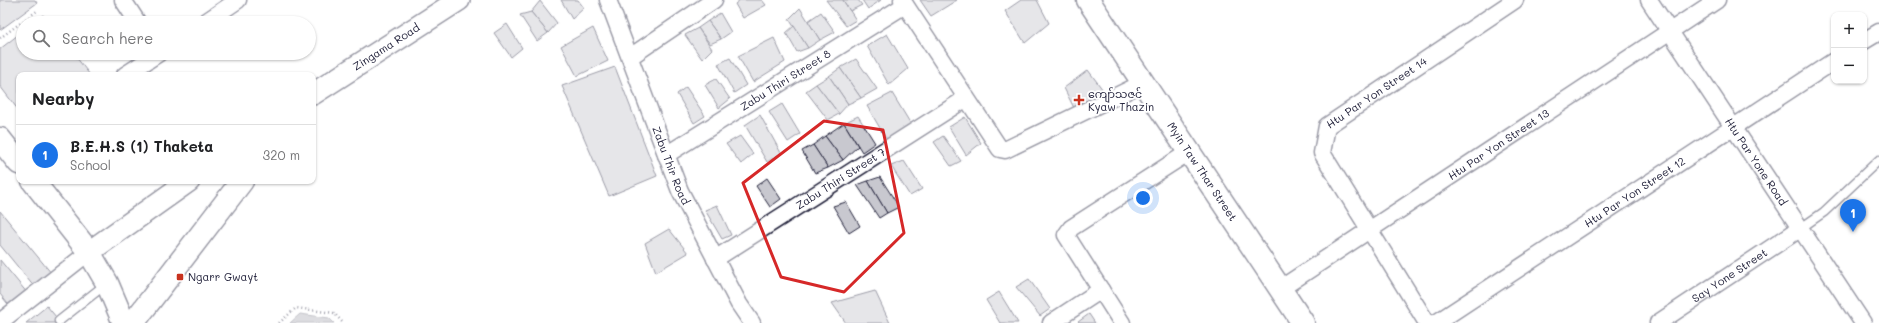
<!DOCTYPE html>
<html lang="en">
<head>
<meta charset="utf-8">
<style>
  :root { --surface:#fff; --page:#f6f6f6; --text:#202124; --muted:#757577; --line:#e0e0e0; --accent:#1a73e8 }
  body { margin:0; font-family:Mali,"Noto Sans Myanmar",sans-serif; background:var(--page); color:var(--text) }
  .controls { position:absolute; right:12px; top:12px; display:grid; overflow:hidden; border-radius:8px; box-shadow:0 1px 3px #0004 }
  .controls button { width:36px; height:36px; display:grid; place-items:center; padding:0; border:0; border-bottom:1px solid var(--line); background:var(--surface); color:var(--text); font:20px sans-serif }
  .you { position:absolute; left:1143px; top:198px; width:14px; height:14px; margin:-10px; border:3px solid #fff; border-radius:50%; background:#1a73e8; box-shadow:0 0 0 6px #1a73e833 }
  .badge { display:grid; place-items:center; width:26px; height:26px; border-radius:50%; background:var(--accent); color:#fff; font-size:13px; font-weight:700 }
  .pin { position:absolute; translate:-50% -33px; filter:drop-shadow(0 1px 2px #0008) }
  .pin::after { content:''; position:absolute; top:21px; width:14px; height:12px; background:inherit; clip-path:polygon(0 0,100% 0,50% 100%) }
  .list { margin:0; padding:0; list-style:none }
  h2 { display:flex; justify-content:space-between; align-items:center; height:52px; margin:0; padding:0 16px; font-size:17px }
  h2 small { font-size:13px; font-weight:400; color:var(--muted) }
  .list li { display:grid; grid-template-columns:26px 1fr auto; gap:12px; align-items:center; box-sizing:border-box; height:60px; padding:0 16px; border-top:1px solid var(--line) }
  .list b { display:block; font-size:15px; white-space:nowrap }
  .list p { margin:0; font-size:13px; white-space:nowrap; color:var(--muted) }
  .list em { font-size:13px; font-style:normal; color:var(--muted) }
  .icon { flex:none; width:22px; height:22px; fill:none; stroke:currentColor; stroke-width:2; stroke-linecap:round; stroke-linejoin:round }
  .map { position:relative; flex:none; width:1879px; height:323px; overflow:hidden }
  .search { position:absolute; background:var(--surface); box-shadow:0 1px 3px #0004; left:16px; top:16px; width:300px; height:44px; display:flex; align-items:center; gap:10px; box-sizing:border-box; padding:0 14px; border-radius:22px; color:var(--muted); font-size:15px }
  .panel { position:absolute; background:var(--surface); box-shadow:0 1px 3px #0004; left:16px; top:72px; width:300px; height:112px; border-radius:8px }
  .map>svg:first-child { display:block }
  .water { fill:#b4b4bc; stroke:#7a7a88 }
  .building { fill:#c8c8cf; stroke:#22223b }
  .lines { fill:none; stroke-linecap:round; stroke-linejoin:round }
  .service-casing { stroke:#22223b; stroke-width:11 }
  .minor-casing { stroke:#22223b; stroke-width:19 }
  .tertiary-casing { stroke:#22223b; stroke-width:24 }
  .secondary-casing { stroke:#22223b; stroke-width:25 }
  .primary-casing { stroke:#22223b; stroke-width:25 }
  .path { stroke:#22223b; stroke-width:2.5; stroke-dasharray:1 3; stroke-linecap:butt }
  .service { stroke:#fff; stroke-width:8 }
  .minor { stroke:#fff; stroke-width:16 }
  .tertiary { stroke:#fff; stroke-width:21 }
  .secondary { stroke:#fff; stroke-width:22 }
  .primary { stroke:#fff; stroke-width:22 }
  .marked { fill:none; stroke:#d62828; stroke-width:3; stroke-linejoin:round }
  .poi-dot { fill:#c8321e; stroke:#fff; stroke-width:1.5 }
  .labels { text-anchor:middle; stroke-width:3.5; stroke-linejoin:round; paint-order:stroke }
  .street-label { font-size:11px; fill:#22223b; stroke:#fff }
  .poi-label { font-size:11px; fill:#22223b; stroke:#fff; text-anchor:start }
</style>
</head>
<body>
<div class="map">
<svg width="1879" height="323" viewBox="0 0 1879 323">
  <rect width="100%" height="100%" fill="#fff"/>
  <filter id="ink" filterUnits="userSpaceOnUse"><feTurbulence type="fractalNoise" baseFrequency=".025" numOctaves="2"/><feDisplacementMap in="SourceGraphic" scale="8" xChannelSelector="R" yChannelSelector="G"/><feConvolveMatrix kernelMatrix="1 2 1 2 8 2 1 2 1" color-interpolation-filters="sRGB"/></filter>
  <g filter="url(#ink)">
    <polygon class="water" points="300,314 329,318 334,323 290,323"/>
    <g class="building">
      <polygon points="0,0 35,0 37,3 0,30"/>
      <polygon points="561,0 578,0 584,8 572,19"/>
      <polygon points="740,0 762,0 766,5 743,18 735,4"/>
      <polygon points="826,0 843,0 856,20 846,26"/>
      <polygon points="843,0 858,0 862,5 850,11"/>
      <polygon points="862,0 881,0 868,9"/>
      <polygon points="920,0 957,0 931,16"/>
      <polygon points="1021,0 1037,0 1049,23 1025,43 1005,11"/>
      <polygon points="540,1 557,23 548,33 531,12"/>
      <polygon points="800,8 820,40 808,48 789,19"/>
      <polygon points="531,12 548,33 537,41 520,15"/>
      <polygon points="821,12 835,32 820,40 808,21"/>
      <polygon points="720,13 731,32 721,39 708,21"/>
      <polygon points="43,15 49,23 33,23"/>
      <polygon points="708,21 721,39 710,44 698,28"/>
      <polygon points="507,24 522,48 511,57 494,33"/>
      <polygon points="794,26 808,48 797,52 786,33"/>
      <polygon points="593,28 608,61 577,76 561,46"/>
      <polygon points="698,28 712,49 702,59 685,35"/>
      <polygon points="23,31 23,53 73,53 90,75 19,75 19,111 0,86 0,49"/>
      <polygon points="887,34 908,69 889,85 867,46"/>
      <polygon points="774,38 785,62 753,82 738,56"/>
      <polygon points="730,58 746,85 734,93 718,64"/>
      <polygon points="856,59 877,89 861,98 840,68"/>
      <polygon points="615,67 657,176 609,196 562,86"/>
      <polygon points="840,68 861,98 848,104 829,76"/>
      <polygon points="1088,70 1103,90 1075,110 1064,88"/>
      <polygon points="829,76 848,104 839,114 816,84"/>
      <polygon points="716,79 730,99 719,108 705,85"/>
      <polygon points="816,84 839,114 828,120 806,91"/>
      <polygon points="686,87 705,116 694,123 677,94"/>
      <polygon points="892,93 915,131 891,147 867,106"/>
      <polygon points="782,104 800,134 788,142 769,112"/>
      <polygon points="760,115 781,153 767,162 745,125"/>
      <polygon points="858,116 875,143 862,152 844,123"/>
      <polygon points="965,117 981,143 966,155 949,127"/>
      <polygon points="844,123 858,146 843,160 825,136"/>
      <polygon points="740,136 753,154 741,164 726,144"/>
      <polygon points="825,136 843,160 828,168 813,145"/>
      <polygon points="943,136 961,161 951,166 934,142"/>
      <polygon points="813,145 828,168 815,173 802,151"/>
      <polygon points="904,161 922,189 910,196 891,166"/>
      <polygon points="880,177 899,207 887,213 868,181"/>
      <polygon points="767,178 781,199 770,207 756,186"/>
      <polygon points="868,181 887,213 879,218 857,185"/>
      <polygon points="846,202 860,226 849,233 833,206"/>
      <polygon points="717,205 731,235 722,239 705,210"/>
      <polygon points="0,211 52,274 35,288 0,245"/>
      <polygon points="669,229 688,253 656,272 645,243"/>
      <polygon points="0,260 28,294 11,308 0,294"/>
      <polygon points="1029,279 1050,309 1040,316 1016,287"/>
      <polygon points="875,291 890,323 846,323 832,303"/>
      <polygon points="999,292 1018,323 1000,323 986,300"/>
      <polygon points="47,306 61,323 26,323"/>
      <polygon points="1089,314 1095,323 1079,323 1078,322"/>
    </g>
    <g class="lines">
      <g class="service-casing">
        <g id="service">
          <polyline points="1801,228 1824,212 1879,160"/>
          <polyline points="59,321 106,284"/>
        </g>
      </g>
      <g class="minor-casing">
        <g id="minor">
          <polyline points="123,0 138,23"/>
          <path id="s1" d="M608 0 680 191 739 304 752 323"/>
          <polyline points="902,0 1000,149 1005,150 1143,83"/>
          <path id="s2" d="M1649 0 1863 323"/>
          <polyline points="204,23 238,0"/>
          <polyline points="1864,41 1879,32"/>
          <polyline points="630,57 714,0"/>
          <polyline points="125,75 159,53"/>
          <path id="s3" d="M666 155 905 5"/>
          <path id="s4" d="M715 259 965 99"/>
          <path id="s5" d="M1280 289 1717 0"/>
          <polyline points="0,322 89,252"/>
          <polyline points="1051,323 1101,290"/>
          <polyline points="1122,323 1066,235 1071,228 1189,152"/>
          <path id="s6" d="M1427 323 1322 153 1327 126 1515 0"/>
          <path id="s7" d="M1436 323 1834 61"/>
          <path id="s8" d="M1658 323 1801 228"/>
        </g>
      </g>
      <g class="tertiary-casing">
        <g id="tertiary">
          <path id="s9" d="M313 94 459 0"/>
          <polyline points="89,252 189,181"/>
        </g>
      </g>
      <g class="secondary-casing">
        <g id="secondary">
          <path id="s10" d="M1088 0 1303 323"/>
        </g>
      </g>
      <g class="primary-casing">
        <g id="primary">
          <polyline points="0,139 19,163"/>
          <polyline points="33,181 89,252 107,283 124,323"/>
          <polyline points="133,323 242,181"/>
        </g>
      </g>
      <g class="path">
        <polyline points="0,38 37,11"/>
        <polyline points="279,323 296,308 334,313 343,323"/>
      </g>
      <use href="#service" class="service"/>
      <use href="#minor" class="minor"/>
      <use href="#tertiary" class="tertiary"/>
      <use href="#secondary" class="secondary"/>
      <use href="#primary" class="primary"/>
    </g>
  </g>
  <path d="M0 0H1879V323H0ZM824 121 883 130 904 233 844 292 781 277 743 183Z" fill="#fff" fill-opacity=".55" fill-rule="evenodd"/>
  <path class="marked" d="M824 121 883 130 904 233 844 292 781 277 743 183Z"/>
  <g class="poi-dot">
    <path d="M1077 94h4v4h4v4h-4v4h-4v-4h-4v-4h4z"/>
    <rect x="176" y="273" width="8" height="8" rx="2"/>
  </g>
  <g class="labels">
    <g class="street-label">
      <text dy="4" stroke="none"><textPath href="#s9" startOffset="87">Zingama Road</textPath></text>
      <text dy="4" stroke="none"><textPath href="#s3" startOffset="141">Zabu Thiri Street 8</textPath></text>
      <text dy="4" stroke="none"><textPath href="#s6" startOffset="287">Htu Par Yon Street 14</textPath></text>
      <text dy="4" stroke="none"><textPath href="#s5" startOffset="262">Htu Par Yon Street 13</textPath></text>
      <text dy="4" stroke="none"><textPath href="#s2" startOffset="194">Htu Par Yone Road</textPath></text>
      <text dy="4" stroke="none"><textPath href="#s1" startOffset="177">Zabu Thir Road</textPath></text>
      <text dy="4" stroke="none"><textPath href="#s10" startOffset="206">Myin Taw Thar Street</textPath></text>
      <text dy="4" stroke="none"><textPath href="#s4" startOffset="149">Zabu Thiri Street 7</textPath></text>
      <text dy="4" stroke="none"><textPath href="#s7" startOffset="238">Htu Par Yon Street 12</textPath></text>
      <text dy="4" stroke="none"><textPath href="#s8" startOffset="86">Say Yone Street</textPath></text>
    </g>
    <g class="poi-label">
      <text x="1088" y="98">ကျော်သဇင်<tspan x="1088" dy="13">Kyaw Thazin</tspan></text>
      <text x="188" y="281">Ngarr Gwayt</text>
    </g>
  </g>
</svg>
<div class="controls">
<button>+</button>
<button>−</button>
</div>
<div class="you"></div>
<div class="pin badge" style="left:1853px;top:232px">1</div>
<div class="search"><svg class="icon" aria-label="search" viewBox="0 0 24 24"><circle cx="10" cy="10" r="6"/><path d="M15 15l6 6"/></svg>Search here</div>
<section class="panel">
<h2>Nearby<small></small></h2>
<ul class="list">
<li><span class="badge">1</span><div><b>B.E.H.S (1) Thaketa</b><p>School</p></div><em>320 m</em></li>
</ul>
</section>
</div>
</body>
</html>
